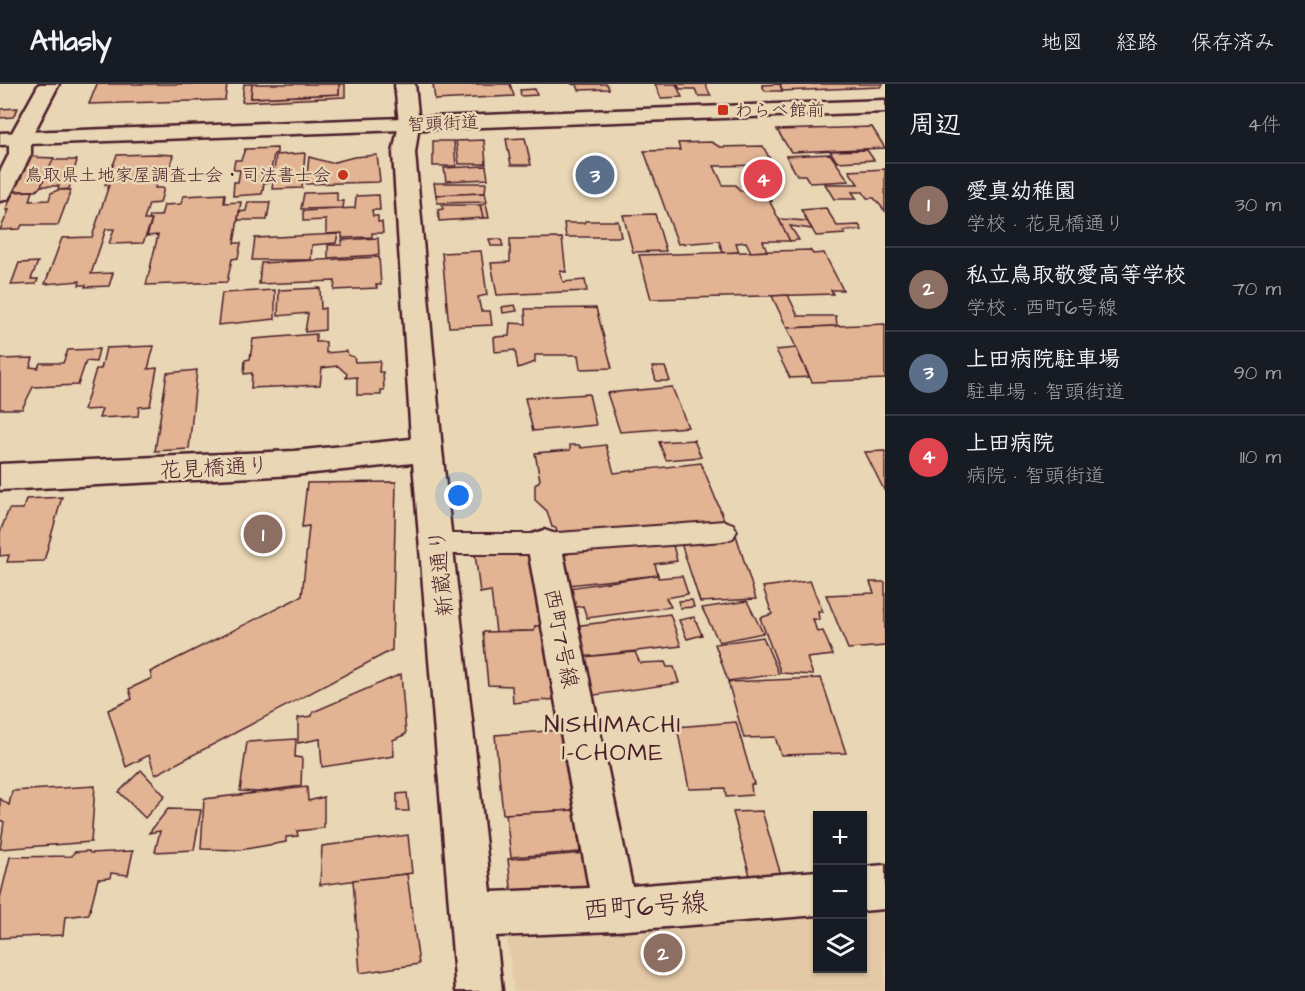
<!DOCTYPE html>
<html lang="ja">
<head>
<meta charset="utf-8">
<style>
  :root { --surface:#171b24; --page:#20242c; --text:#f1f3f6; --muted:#9ea1a6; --line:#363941; --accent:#c8321e }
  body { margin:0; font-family:"Architects Daughter","Klee One",sans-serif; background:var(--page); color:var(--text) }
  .controls { position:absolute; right:18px; bottom:18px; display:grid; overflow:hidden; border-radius:0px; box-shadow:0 2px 4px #0004 }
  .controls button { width:54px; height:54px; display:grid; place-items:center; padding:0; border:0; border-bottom:2px solid var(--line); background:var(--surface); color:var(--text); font:30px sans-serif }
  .you { position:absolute; left:459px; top:412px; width:21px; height:21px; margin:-15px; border:4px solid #fff; border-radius:50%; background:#1a73e8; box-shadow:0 0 0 9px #1a73e833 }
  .badge { display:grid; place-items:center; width:39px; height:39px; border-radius:50%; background:var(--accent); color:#fff; font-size:20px; font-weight:700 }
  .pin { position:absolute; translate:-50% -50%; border:3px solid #fff; box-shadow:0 2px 6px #0006 }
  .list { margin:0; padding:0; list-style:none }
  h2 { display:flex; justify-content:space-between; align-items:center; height:78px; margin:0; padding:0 24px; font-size:26px }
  h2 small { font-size:20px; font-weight:400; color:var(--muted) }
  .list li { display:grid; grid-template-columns:39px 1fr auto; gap:18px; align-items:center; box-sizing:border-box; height:84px; padding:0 24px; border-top:2px solid var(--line) }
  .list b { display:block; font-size:22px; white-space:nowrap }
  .list p { margin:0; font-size:20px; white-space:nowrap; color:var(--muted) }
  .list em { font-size:20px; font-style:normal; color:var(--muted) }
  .icon { flex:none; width:33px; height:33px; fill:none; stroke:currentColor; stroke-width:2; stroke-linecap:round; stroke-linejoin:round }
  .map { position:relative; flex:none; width:885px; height:907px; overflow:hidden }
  header { display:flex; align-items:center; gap:36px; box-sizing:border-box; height:84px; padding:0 30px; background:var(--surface); border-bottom:2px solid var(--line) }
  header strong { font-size:28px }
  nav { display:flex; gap:33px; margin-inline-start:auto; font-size:21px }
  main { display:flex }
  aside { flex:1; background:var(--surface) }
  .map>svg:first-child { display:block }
  .built { fill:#e4c9a7 }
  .building { fill:#e2b493; stroke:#4a1f2b; stroke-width:1.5 }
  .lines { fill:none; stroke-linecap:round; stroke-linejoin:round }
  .service-casing { stroke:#4a1f2b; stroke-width:4 }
  .minor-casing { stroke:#4a1f2b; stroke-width:5 }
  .tertiary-casing { stroke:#4a1f2b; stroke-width:5 }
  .service { fill:#e9d6b4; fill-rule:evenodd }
  .minor { fill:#e9d6b4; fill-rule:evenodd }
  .tertiary { fill:#e9d6b4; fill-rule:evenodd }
  .poi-dot { fill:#c8321e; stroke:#e9d6b4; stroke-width:2 }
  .labels { text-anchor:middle; stroke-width:5; stroke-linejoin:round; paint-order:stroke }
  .far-poi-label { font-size:18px; fill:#4a1f2b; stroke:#e9d6b4; text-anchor:start }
  .far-street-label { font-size:18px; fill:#4a1f2b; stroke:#e9d6b4 }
  .street-label { font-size:22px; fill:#4a1f2b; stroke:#e9d6b4 }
  .neighbourhood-label { font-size:24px; letter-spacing:1.5px; fill:#4a1f2b; stroke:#e9d6b4 }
  .near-street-label { font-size:27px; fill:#4a1f2b; stroke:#e9d6b4 }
</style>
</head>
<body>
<header>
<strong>Atlasly</strong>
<nav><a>地図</a><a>経路</a><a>保存済み</a></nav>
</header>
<main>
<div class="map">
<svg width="885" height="907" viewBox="0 0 885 907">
  <rect width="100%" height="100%" fill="#e9d6b4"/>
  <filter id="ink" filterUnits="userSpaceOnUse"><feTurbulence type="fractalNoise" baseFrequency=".0167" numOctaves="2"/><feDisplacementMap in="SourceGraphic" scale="12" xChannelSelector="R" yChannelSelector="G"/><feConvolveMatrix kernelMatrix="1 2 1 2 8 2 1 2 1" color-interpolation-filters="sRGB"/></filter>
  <g filter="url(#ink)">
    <polygon class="built" points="885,821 885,907 514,907 507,853 817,826 818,884 862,884 863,822"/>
    <g class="building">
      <polygon points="97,0 227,0 225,16 89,20"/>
      <polygon points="244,0 252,0 251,14 339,10 339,0 345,0 345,13 242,18"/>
      <polygon points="252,0 339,0 339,10 251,14"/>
      <polygon points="433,0 510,0 514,12 435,16"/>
      <polygon points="571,0 607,0 609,5 579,6 577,1"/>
      <polygon points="655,0 676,0 682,13 661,14"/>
      <polygon points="677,0 705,0 711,12 698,12 695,5 680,5"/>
      <polygon points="780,0 883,0 880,3 782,7"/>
      <polygon points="780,0 782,7 765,7 762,1"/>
      <polygon points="535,5 537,11 521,12 520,6"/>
      <polygon points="18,24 13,33 0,34 0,25"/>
      <polygon points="872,43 885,64 791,68 777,46"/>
      <polygon points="525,54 531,81 511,81 506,55"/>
      <polygon points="484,56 486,80 459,80 456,57"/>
      <polygon points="433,57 454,57 456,82 433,82"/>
      <polygon points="711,58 720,63 763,62 773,81 714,82 723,101 736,101 740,107 764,107 772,117 770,118 790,157 763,157 767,167 751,168 746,158 736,159 739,168 723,169 719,157 678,160 644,67 680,66 678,59"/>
      <polygon points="277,64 277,69 274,70 269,98 264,99 262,110 233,112 234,98 238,98 240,86 233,86 235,76 241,76 245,65"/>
      <polygon points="867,66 874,76 837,78 830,67"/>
      <polygon points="305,69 302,104 272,105 276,71"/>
      <polygon points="156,70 173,71 169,87 159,88 155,104 164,104 160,119 149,120 144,136 152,136 143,159 109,160 114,145 106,145 91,190 113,189 109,202 85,203 86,201 79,201 80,197 45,200 62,154 92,153 109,101 105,101 117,71"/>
      <polygon points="830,70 849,97 810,99 805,91 797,91 786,72"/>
      <polygon points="377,71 380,97 378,98 306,100 309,73 331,79 354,73"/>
      <polygon points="29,73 54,74 41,102 36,107 14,107"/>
      <polygon points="53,76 77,76 69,105 58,106 59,102 41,102"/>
      <polygon points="486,82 488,95 446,97 444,84"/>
      <polygon points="885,85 885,127 874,114 867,114 863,108 852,108 857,115 834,115 825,100 858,100 849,87"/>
      <polygon points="434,99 486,99 485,109 436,111"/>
      <polygon points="58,106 71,106 58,141 22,141 20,145 0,146 9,126 6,126 13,108 33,107 30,117 49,116 51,109"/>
      <polygon points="337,108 337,117 344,117 343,124 301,125 304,109"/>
      <polygon points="485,109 487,118 437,119 436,111"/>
      <polygon points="225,110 224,119 241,118 234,159 241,159 238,174 232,175 227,198 146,201 158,151 147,152 152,136 149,136 150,132 161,132 164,121 181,120 183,112"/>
      <polygon points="379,111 380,126 372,126 373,132 378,132 378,138 382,138 383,149 372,149 372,153 342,154 342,149 326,150 326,136 303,137 303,127 355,124 356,112"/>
      <polygon points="248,118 270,118 267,136 238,136 239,128 246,127"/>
      <polygon points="486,120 489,134 483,134 480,121"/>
      <polygon points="442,121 480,121 483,134 439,137 438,126 443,125"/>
      <polygon points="826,124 837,142 859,141 862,146 843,147 845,150 816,152 801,126"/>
      <polygon points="655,130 666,167 633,168 623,131"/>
      <polygon points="779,135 807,137 812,145 790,142 799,156 790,157"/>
      <polygon points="585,137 618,137 621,153 566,153 564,139 584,139"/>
      <polygon points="338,150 336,159 312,161 311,176 252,176 255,154"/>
      <polygon points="378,154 379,171 328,174 328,161 342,161 342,156"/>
      <polygon points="562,154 566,188 560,187 563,198 585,196 587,207 497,211 491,179 510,178 510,155"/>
      <polygon points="489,155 501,155 503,162 491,162"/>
      <polygon points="810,166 813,170 824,169 843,206 831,206 833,210 651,215 639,171"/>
      <polygon points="481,167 487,211 478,213 481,227 490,227 492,241 449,243 442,169"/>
      <polygon points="379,173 381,201 376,201 377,204 334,206 335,197 259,200 261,179"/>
      <polygon points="38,178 31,195 38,195 36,200 11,201 19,179"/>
      <polygon points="320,204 321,225 325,224 325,246 305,248 308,229 278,232 279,206"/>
      <polygon points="275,206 275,235 218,241 222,209"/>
      <polygon points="788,211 798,232 836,232 837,242 787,244 772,212"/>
      <polygon points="515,221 517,227 503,229 502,223"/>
      <polygon points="596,224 612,284 580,285 578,271 535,271 535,278 518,284 515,266 495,268 494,253 509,252 510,239 526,240 525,225"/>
      <polygon points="885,240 885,295 812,298 787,244"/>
      <polygon points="316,250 316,258 326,258 326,269 347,267 348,271 354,273 355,278 380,277 379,288 383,288 384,306 381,306 381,311 357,311 357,293 346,294 347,290 338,282 322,284 320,301 251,304 252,289 244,290 245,276 250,275 253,255"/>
      <polygon points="154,262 148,285 157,284 150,322 139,323 138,332 99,334 102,325 84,326 96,285 101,285 106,264"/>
      <polygon points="796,264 809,293 790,294 776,266"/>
      <polygon points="99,265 96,278 86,277 78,301 33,303 22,325 0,325 0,275 33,274 30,283 38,284 40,279 63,279 68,266"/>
      <polygon points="652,283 665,283 670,297 656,297"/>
      <polygon points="197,286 189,365 155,367 167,289"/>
      <polygon points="672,303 688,343 620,348 607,309"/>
      <polygon points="589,310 596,341 533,347 525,314"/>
      <polygon points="694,356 701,373 666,376 659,358"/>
      <polygon points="570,361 579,361 581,364 606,361 614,389 701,379 726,440 558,455 556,444 552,443 547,427 535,416 535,401 540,396 535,369 570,366"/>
      <polygon points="885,367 885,408 865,368"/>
      <polygon points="396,398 392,566 155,691 149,671 126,683 108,626 132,615 129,605 152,594 150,588 302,512 309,442 302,443 307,399"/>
      <polygon points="62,413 44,477 7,478 9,471 0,472 0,448 9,425 23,425 26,415"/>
      <polygon points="736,451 756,515 700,518 680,456"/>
      <polygon points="672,457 677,477 655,480 658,491 560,502 561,472 568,470 568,467"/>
      <polygon points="535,467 546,541 535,542 534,547 496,548 491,507 480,509 475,469"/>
      <polygon points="658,491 658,494 682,492 688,510 666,514 671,523 587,534 583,522 566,525 561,505"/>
      <polygon points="810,497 823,528 818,527 819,536 813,535 817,548 823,547 833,571 807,574 813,591 781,589 760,534 772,530 763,503"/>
      <polygon points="870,498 885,498 885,562 848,565 826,511 874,509"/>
      <polygon points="692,516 694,523 680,524 678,517"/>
      <polygon points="747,517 763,549 719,558 702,524"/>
      <polygon points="670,530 681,562 583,573 574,542"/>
      <polygon points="694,533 702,551 687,555 679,536"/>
      <polygon points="546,541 557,615 513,619 512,602 488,601 483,548 534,547 535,542"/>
      <polygon points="763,553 779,590 728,597 715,560"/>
      <polygon points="635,568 640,579 665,578 667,583 674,583 679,599 581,613 583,573"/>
      <polygon points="401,590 406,650 393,656 394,672 322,683 320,655 298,659 298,634 312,632 313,628"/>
      <polygon points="821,594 846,669 781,671 775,653 744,654 728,598"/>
      <polygon points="736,638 754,700 751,700 752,711 726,713 725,704 689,705 677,643"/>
      <polygon points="560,646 565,673 571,673 575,703 571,703 575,726 503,730 495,651"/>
      <polygon points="296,655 295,673 302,674 301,702 258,708 240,707 247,658"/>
      <polygon points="141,686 165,712 145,734 119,708"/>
      <polygon points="95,702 91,758 0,765 4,738 0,736 0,715 9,721 12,707"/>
      <polygon points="307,703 308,717 324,713 324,744 297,747 298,752 286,753 286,758 240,766 201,765 204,715"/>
      <polygon points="407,709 409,727 397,727 397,710"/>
      <polygon points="168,725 201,726 194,766 155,768 160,747 149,749"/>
      <polygon points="575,726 580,768 511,773 506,730"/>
      <polygon points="762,727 781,791 750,792 733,728"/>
      <polygon points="408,751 412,789 320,801 322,762"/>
      <polygon points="89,767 90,769 133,767 128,791 111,789 110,794 98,795 89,830 65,833 63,851 0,854 0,814 10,773 72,772 74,768"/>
      <polygon points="586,769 591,808 512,812 508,775"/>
      <polygon points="407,790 419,880 360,889 353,796"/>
    </g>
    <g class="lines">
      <g class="service-casing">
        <polygon id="service" points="725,437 733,440 737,447 733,454 725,457 544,470 437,470 428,467 425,460 428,453 437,450 544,450"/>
      </g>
      <g class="minor-casing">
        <g id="minor">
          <polygon points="39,0 59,0 31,54 31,70 11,110 8,115 0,117 0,88 9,70 9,54"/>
          <polygon points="395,0 415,0 419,40 415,69 442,366 491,808 589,804 527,460 532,450 544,446 556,450 561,460 632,802 818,787 818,831 615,847 496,852 502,907 456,907 413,379 294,391 0,406 0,380 294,367 411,355 393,69 399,40"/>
          <polygon points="885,781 885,825 862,827 862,783"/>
        </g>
      </g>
      <g class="tertiary-casing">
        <polygon id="tertiary" points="885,16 885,28 0,61 0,49"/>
      </g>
      <use href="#service" class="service"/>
      <use href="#minor" class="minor"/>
      <use href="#tertiary" class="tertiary"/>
    </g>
  </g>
  <g class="poi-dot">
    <rect x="717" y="20" width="12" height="12" rx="3"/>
    <circle cx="343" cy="91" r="6"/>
  </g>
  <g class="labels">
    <g class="far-poi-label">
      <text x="735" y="32">わらべ館前</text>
      <text x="331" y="97" text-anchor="end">鳥取県土地家屋調査士会・司法書士会</text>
    </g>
    <g class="far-street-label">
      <text transform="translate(443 39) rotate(-2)" y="6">智頭街道</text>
    </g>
    <g class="street-label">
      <text transform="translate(214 383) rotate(-3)" y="8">花見橋通り</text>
      <text transform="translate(440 489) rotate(-96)" y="8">新蔵通り</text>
      <text transform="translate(562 554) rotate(79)" y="8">西町7号線</text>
    </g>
    <g class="neighbourhood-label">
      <text x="613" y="648">NISHIMACHI<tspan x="613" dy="28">1-CHOME</tspan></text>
    </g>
    <g class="near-street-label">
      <text transform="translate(645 822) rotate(-4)" y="9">西町6号線</text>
    </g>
  </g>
</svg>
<div class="controls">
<button>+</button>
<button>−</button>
<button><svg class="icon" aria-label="layers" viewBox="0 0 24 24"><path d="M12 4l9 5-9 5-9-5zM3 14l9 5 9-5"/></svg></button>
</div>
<div class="you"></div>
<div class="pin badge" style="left:263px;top:450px;background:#8d6e63">1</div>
<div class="pin badge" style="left:663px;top:869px;background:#8d6e63">2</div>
<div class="pin badge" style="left:595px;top:91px;background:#5c6f8a">3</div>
<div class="pin badge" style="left:763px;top:95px;background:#e0444e">4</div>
</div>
<aside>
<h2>周辺<small>4件</small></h2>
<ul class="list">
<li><span class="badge" style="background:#8d6e63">1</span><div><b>愛真幼稚園</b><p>学校 · 花見橋通り</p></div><em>30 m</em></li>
<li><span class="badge" style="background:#8d6e63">2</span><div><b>私立鳥取敬愛高等学校</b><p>学校 · 西町6号線</p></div><em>70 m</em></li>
<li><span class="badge" style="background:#5c6f8a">3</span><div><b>上田病院駐車場</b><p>駐車場 · 智頭街道</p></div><em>90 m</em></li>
<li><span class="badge" style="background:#e0444e">4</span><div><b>上田病院</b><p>病院 · 智頭街道</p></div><em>110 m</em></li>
</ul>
</aside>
</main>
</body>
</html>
